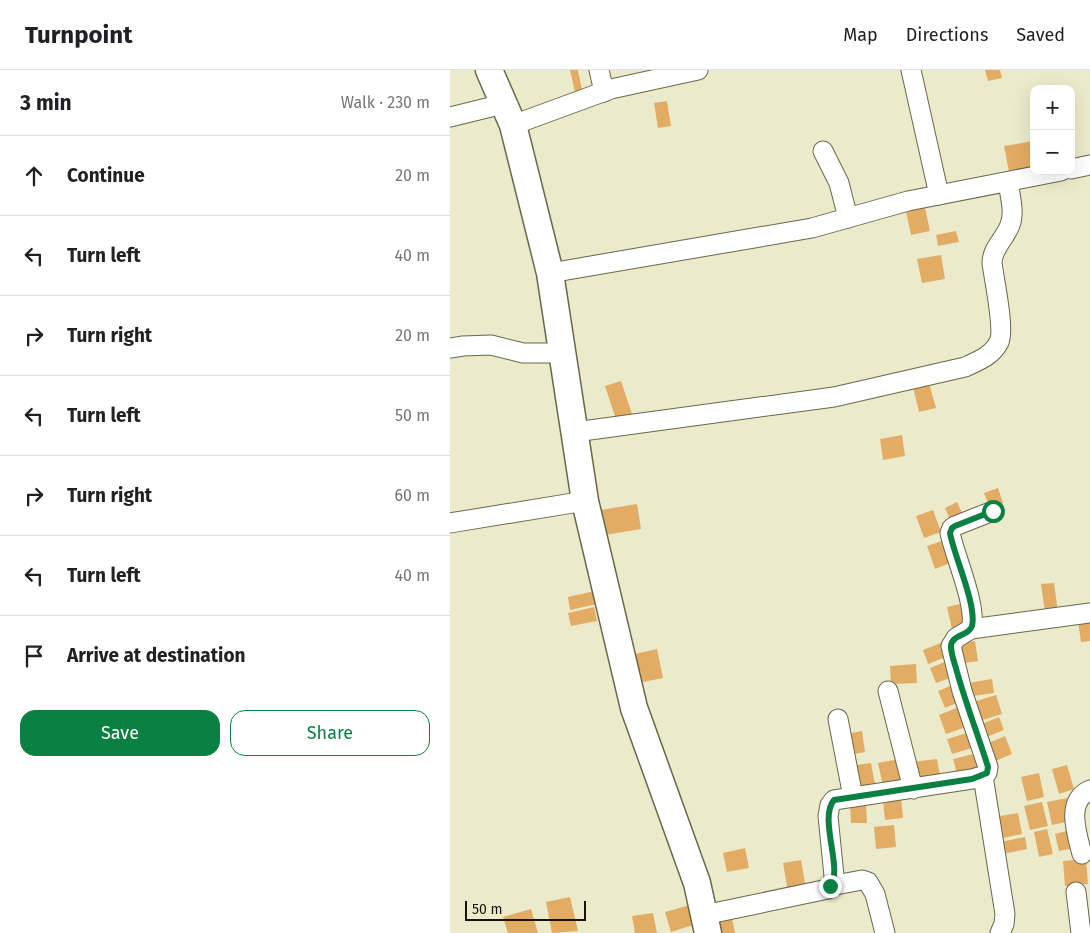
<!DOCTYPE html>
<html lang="en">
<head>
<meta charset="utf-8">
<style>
  :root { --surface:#fff; --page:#f2f2f2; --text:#202124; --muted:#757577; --line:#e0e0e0; --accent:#0b8043 }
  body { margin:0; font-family:"Fira Sans",sans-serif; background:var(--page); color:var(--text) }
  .controls { position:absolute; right:15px; top:15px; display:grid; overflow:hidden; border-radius:10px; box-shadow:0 5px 20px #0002 }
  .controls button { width:45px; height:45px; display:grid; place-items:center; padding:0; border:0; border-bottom:1px solid var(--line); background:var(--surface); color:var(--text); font:25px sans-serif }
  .scale { position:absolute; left:15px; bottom:12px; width:121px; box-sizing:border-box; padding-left:5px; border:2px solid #141409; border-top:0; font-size:14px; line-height:18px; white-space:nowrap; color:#141409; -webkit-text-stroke:4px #ebebcb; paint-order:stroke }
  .stop { position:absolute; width:15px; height:15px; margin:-11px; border:4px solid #0b8043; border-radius:50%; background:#fff }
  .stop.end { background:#0b8043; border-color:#fff; box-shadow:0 1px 5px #0008 }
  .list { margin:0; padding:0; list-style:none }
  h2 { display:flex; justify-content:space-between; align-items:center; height:65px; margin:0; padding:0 20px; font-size:21px }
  h2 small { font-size:16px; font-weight:400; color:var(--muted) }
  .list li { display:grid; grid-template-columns:32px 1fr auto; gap:15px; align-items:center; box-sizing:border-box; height:80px; padding:0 20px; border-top:1px solid var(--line) }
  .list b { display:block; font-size:19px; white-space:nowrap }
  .list em { font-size:16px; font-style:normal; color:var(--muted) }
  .actions { display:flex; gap:10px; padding:15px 20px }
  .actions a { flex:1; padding:11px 0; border:1px solid var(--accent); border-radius:15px; text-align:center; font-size:18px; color:var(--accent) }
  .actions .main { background:var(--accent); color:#fff }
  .icon { flex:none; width:28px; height:28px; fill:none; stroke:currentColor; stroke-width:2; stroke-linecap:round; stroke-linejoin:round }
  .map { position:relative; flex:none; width:640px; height:863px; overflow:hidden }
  header { display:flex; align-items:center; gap:30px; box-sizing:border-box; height:70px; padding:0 25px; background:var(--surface); border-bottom:1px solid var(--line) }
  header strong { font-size:24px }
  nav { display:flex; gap:28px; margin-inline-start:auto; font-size:18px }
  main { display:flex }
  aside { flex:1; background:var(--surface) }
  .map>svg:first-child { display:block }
  .building { fill:#e3ac64 }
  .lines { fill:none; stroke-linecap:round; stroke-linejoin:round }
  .street-casing { stroke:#68674b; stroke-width:21 }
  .secondary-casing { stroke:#68674b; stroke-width:29 }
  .street { stroke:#fff; stroke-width:19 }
  .secondary { stroke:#fff; stroke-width:26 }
  .route { stroke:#0b8043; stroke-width:6 }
</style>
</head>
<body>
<header>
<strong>Turnpoint</strong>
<nav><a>Map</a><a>Directions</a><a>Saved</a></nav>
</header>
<main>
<aside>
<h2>3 min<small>Walk · 230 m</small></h2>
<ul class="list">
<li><svg class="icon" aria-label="ahead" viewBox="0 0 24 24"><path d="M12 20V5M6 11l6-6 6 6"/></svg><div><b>Continue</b></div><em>20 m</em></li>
<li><svg class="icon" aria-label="left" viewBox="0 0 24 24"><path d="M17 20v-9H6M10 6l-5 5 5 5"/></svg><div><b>Turn left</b></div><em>40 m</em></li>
<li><svg class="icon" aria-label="right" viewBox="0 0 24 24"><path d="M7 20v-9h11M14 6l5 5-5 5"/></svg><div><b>Turn right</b></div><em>20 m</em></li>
<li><svg class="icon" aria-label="left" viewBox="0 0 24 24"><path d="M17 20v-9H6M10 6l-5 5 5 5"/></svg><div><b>Turn left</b></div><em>50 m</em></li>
<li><svg class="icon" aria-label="right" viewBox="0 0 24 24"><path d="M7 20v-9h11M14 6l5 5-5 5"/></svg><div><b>Turn right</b></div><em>60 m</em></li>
<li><svg class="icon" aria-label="left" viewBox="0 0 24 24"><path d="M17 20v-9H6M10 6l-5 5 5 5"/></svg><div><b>Turn left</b></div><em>40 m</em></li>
<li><svg class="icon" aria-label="arrive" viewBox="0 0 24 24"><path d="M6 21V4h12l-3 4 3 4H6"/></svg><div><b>Arrive at destination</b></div></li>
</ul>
<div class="actions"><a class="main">Save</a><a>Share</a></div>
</aside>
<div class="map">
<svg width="640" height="863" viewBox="0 0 640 863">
  <rect width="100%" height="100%" fill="#ebebcb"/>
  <g class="building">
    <polygon points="120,0 128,0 132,20 125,22"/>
    <polygon points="535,0 550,0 552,8 538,11"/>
    <polygon points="217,31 221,56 208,58 204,33"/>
    <polygon points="584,71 584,98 559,102 554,76"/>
    <polygon points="474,133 480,161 461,165 455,137"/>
    <polygon points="506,161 509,172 488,176 486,165"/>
    <polygon points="491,185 495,209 472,213 467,189"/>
    <polygon points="171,311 182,344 166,349 155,316"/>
    <polygon points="479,313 486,338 469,342 463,317"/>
    <polygon points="452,365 455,386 433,390 430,369"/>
    <polygon points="548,418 553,433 540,438 534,423"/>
    <polygon points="507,432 514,447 501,452 495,438"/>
    <polygon points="187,434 191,459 155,465 151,440"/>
    <polygon points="483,440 491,462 474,468 466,446"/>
    <polygon points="492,471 500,493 485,499 477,476"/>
    <polygon points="604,513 608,542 595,543 591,514"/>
    <polygon points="145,521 147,534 120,540 118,527"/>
    <polygon points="510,534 515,556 502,559 497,537"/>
    <polygon points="144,537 147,551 121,556 118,543"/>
    <polygon points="640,549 640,571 631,572 628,551"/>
    <polygon points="525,571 528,591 508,594 505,574"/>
    <polygon points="491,573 496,587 478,594 473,580"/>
    <polygon points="207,579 213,608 183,614 176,586"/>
    <polygon points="497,591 503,607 486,613 480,598"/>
    <polygon points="466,594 467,613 441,614 440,596"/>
    <polygon points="542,609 544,623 516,627 513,614"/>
    <polygon points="505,614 511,631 495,638 488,621"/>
    <polygon points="546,625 552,644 529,651 523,632"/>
    <polygon points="509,637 516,657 496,664 489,645"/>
    <polygon points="549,647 554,660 534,668 529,655"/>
    <polygon points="412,661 415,682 399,685 396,664"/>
    <polygon points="520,662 525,677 502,684 497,669"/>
    <polygon points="555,666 562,684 543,692 536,674"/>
    <polygon points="527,683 530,698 507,704 503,689"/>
    <polygon points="449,689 454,712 433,716 428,693"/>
    <polygon points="487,689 490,706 464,710 462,692"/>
    <polygon points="421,693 426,720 405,724 399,696"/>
    <polygon points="617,695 624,719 609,724 602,699"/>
    <polygon points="589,703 594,727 577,731 571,707"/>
    <polygon points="451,728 453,748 435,750 433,730"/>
    <polygon points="617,728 621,751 602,755 597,732"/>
    <polygon points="592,732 598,756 580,760 574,736"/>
    <polygon points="400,734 416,734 417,753 401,753"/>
    <polygon points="568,743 572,764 548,769 544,747"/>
    <polygon points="444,755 446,777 426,779 424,757"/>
    <polygon points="597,759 603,784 589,787 584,762"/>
    <polygon points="620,760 624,778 609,781 605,764"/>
    <polygon points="575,767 577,779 553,784 550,772"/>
    <polygon points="295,778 299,798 277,802 273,783"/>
    <polygon points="636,789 638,814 615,816 613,791"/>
    <polygon points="351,790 356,819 338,822 333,793"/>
    <polygon points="120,827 128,861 102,863 96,832"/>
    <polygon points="240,835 246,854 221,862 215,842"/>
    <polygon points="81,839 88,863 58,863 53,847"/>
    <polygon points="203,843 207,863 185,863 182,846"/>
    <polygon points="281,843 285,863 265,863 261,847"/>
  </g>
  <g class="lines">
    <g class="street-casing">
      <g id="street">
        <polyline points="149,0 154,22"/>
        <polyline points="461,0 489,125"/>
        <polyline points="0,47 53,34"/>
        <polyline points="63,55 161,19 248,0"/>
        <polyline points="373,81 389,113 398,148"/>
        <polyline points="621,99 640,95"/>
        <polyline points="100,203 362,158 458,131 611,101"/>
        <polyline points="0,278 13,276 41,275 73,283 113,283"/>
        <path d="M125 362 384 327 515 297C528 291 542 286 549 272 555 260 544 209 542 193 542 178 555 169 560 155 565 142 560 126 558 113"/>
        <polyline points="0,453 135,431"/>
        <polyline points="521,559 640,543"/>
        <polyline points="438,621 463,719"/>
        <polyline points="388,649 403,727"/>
        <polyline points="533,706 555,844 554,854 550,863"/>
        <path d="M632 784C627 764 615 731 640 720"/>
        <polyline points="380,816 412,810 418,812 425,824 435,863"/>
        <polyline points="626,822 631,863"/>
        <path d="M254 845 378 819 383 813 384 806 378 746 380 735 384 730 522 709 533 706 537 703 538 697 512 621 501 576 506 568 521 559C528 538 505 487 500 463L502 458 505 456 543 441"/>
      </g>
    </g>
    <g class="secondary-casing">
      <polyline id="secondary" points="39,0 63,55 100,203 135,431 184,638 247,813 258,863"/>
    </g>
    <use href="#street" class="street"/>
    <use href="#secondary" class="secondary"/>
  </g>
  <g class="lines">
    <path class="route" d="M380 816C394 800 368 749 384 730L522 709 537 703 538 697C528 665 516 634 507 602 505 594 501 585 501 576 502 564 519 566 522 556 527 535 504 486 500 463L502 458 505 456 543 441"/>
  </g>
</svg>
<div class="controls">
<button>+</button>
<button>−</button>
</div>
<div class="scale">50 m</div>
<div class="stop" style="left:543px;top:441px"></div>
<div class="stop end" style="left:380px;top:816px"></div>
</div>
</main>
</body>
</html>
